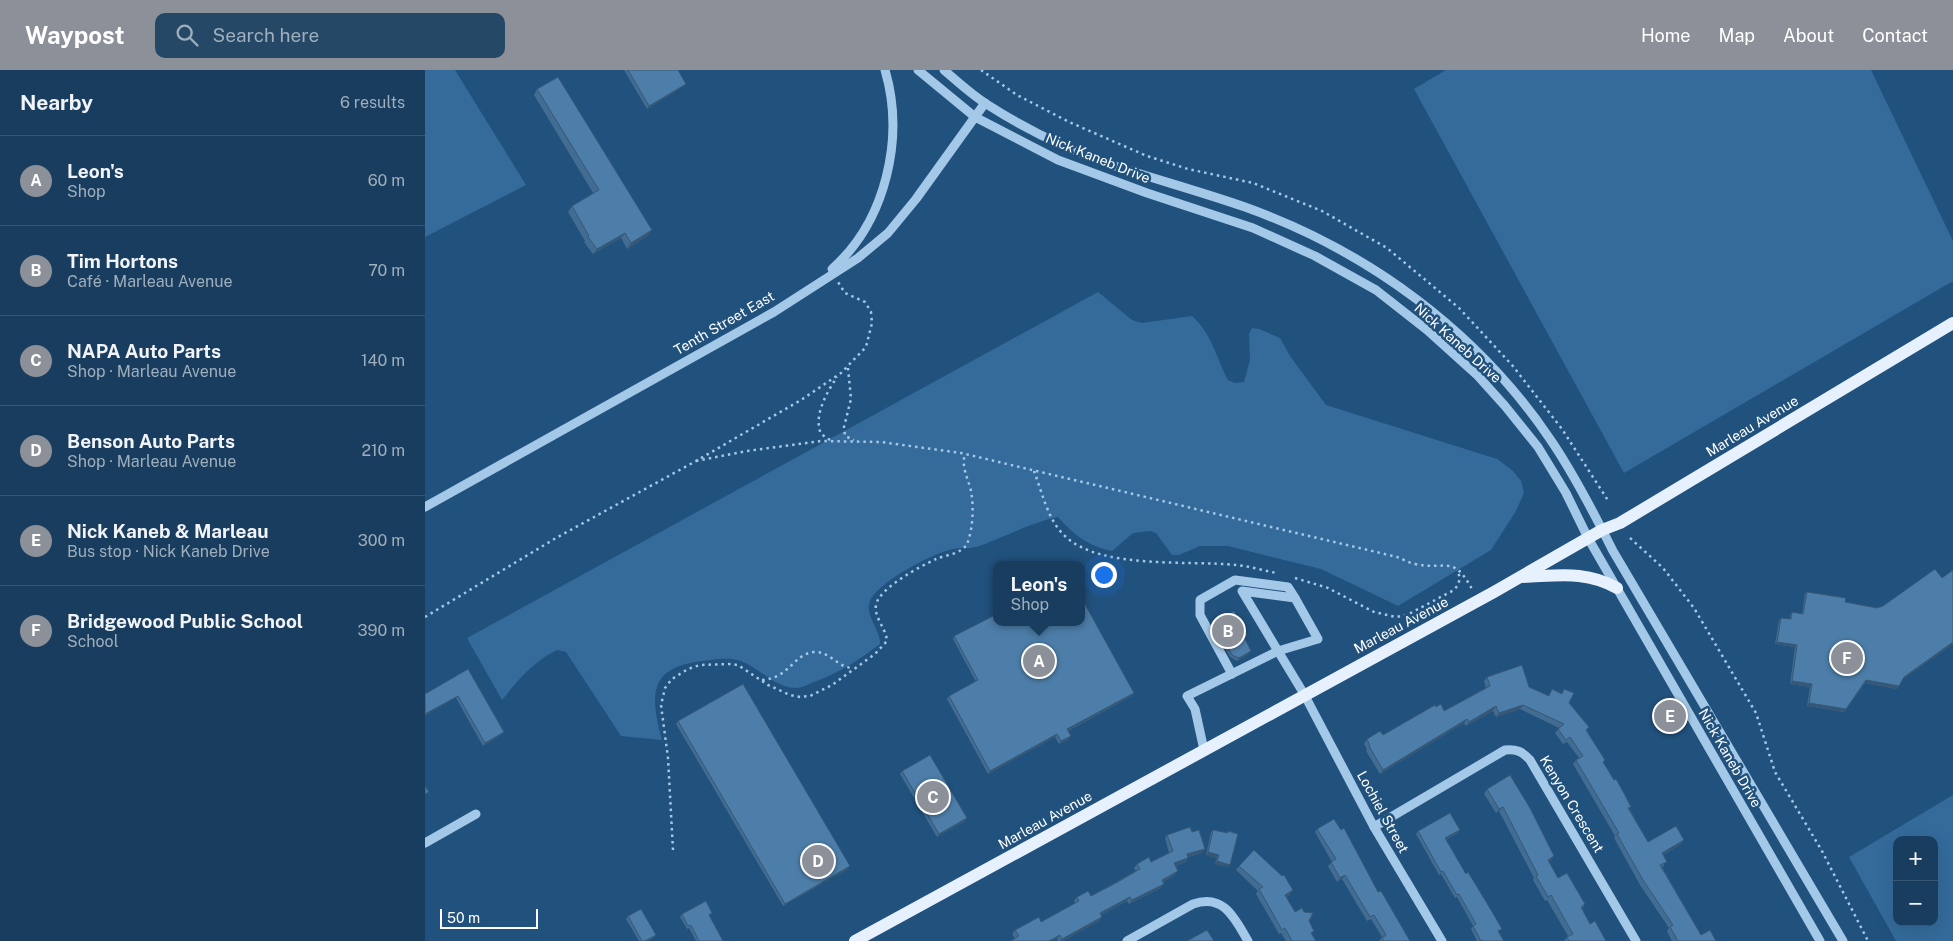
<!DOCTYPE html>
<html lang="en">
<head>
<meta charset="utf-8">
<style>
  :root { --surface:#193d5e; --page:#264867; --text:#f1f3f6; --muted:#9faebc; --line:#375673; --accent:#8c9099 }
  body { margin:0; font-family:"Public Sans",sans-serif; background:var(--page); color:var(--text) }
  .controls { position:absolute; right:15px; bottom:15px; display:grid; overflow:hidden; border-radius:10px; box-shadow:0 5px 20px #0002 }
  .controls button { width:45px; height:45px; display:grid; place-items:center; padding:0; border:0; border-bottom:1px solid var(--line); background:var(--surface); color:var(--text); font:25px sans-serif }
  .scale { position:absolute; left:15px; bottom:12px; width:98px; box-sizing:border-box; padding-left:5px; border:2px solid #fff; border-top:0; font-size:14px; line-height:18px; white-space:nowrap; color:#fff; -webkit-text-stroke:4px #21517d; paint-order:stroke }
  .you { position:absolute; left:678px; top:504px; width:18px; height:18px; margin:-12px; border:4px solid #fff; border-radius:50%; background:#1a73e8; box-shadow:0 0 0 8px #1a73e833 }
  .badge { display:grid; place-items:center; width:32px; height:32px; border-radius:50%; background:var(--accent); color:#fff; font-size:16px; font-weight:700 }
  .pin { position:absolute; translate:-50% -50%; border:2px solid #fff; box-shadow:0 1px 5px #0006 }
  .popup { position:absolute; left:568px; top:491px; width:92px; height:65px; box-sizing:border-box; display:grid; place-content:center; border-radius:10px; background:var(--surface); filter:drop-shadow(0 1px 4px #0005); font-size:16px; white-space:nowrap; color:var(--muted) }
  .popup b { font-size:19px; color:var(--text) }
  .popup::after { content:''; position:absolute; left:50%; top:100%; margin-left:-10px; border:10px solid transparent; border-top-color:var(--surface) }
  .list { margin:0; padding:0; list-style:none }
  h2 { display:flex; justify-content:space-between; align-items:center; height:65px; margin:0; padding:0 20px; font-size:21px }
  h2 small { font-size:16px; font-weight:400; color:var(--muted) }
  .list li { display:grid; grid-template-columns:32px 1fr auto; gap:15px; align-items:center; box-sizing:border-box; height:90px; padding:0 20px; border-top:1px solid var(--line) }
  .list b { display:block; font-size:19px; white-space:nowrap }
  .list p { margin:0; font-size:16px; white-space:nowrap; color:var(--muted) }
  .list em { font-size:16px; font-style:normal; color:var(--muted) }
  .icon { flex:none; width:28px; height:28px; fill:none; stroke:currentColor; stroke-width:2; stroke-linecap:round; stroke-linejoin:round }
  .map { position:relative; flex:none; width:1528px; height:871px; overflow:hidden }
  header { display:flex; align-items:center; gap:30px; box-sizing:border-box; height:70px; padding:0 25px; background:var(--accent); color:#fff }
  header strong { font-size:24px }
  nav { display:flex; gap:28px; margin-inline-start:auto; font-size:18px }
  .search { width:350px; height:45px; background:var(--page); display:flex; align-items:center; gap:12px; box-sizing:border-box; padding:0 18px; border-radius:10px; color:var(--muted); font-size:19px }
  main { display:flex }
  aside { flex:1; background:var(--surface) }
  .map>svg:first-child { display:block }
  .green { fill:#346b9b; fill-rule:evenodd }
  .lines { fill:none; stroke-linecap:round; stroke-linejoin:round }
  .path { stroke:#a4c8e7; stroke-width:2.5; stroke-dasharray:2.5 4; stroke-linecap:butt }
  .minor { stroke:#a4c8e7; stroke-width:9 }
  .major { stroke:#e6f1fd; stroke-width:12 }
  .wall { fill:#426c91 }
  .shaded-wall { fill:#365876 }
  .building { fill:#4d7ea9; stroke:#365876 }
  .labels { text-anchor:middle; stroke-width:5; stroke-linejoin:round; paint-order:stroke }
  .street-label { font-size:14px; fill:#fff; stroke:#21517d }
</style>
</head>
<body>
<header>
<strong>Waypost</strong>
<div class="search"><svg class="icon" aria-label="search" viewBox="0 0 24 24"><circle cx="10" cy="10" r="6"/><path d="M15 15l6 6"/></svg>Search here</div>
<nav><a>Home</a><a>Map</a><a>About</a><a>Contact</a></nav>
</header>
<main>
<aside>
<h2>Nearby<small>6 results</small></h2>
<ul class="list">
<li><span class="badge">A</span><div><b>Leon's</b><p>Shop</p></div><em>60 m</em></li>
<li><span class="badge">B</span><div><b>Tim Hortons</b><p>Café · Marleau Avenue</p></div><em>70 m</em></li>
<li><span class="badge">C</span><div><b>NAPA Auto Parts</b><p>Shop · Marleau Avenue</p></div><em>140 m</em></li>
<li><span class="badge">D</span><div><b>Benson Auto Parts</b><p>Shop · Marleau Avenue</p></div><em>210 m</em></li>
<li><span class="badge">E</span><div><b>Nick Kaneb &amp; Marleau</b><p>Bus stop · Nick Kaneb Drive</p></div><em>300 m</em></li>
<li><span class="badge">F</span><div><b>Bridgewood Public School</b><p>School</p></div><em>390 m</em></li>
</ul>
</aside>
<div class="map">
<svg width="1528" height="871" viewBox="0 0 1528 871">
  <rect width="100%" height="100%" fill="#21517d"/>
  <g class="green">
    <polygon points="0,0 30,0 101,115 0,167"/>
    <polygon points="1021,0 1446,0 1528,171 1528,211 1199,403 989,19"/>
    <path d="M673 222 707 250 717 253 767 246C787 264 791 287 803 310L810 313 819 312 825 290 824 264 827 258 834 259 855 268 865 286 901 335 1072 389 1087 400 1096 411 1099 423 1091 441 1066 480 973 536 896 499 803 476H775L754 485H747L731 463 725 461 708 463 687 481C663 476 649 465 633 447 612 451 592 461 572 469 565 471 558 476 550 477 543 479 535 477 528 479 508 483 453 512 445 531 439 545 456 560 455 574 434 590 414 603 389 612 384 614 377 618 371 618 351 618 334 598 316 591 305 587 290 589 278 591 223 597 225 625 237 670L196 666 141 582 132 580C109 591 93 610 77 630L42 568Z"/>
    <path d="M1528 725V871H1471L1424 787ZM1472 770H1509V852H1472Z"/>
  </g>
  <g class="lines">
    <g class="path">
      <polyline points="556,0 592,25 644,52 722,86 763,99 828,113 897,141 962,178 1034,238 1087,295 1137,359 1184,432"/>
      <polyline points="423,298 426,329 419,357 420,366 429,370"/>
      <path d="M405 370 396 364C388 346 402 322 412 307"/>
      <path d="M271 391 322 381 396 371 456 372 536 383 972 487C978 489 984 493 990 494 1022 501 1028 483 1048 521"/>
      <path d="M609 401C617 422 623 451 640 466 675 500 765 490 811 495 825 496 839 501 852 503"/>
      <polyline points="1205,468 1238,498 1269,538 1331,643 1350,702 1397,781 1443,871"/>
      <path d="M870 508 903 518 949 542 971 547 982 545 1029 520C1035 513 1036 508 1032 500"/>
      <polyline points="0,547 131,468 271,391 376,330 416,303 441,277 447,253 446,242 440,232 420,223 413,212"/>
      <path d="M337 610C365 608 368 584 389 582 405 581 413 598 428 598"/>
      <path d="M248 780 243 688 236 635 240 618 247 609 263 599 275 595 304 594 313 595 343 615 365 625 375 627 385 626 407 615 450 584 462 571C461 558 449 548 451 535 454 518 496 496 511 489 520 485 537 484 542 474 548 459 549 437 546 421 543 408 536 397 540 384"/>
    </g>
    <g class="minor">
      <polyline points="493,0 550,47 633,90 722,123 828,158 890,186 951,220 1002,260 1053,306 1080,336 1113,377 1141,423 1163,468 1395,871"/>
      <path d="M519 0C533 12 547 25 563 35 602 60 646 81 690 96 733 110 777 122 820 137 943 181 1052 261 1125 369 1149 404 1169 443 1188 481L1418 871"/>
      <path d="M407 199C461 151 480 68 460 0"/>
      <polyline points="0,437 349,242 433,188 463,163 491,129 560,33"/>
      <polyline points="807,604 775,545 775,530 810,510 863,517 870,528"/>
      <polyline points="779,680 770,639 762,626 853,581 817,521 870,528 893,569 853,581 879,624 949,757 1017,871"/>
      <path d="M949 757 1080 680C1091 679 1097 681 1105 690L1211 871"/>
      <polyline points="0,773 51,744"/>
      <path d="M702 871 768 834C799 823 810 849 823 871"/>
    </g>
    <g class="major">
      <path d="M1097 507C1132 506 1160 500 1192 518"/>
      <polyline points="430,871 1069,522 1177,460 1195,453 1528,253"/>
    </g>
  </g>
  <g class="wall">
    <polygon points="199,0 253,0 259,16 222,39"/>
    <polygon points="112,19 223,166 202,179 196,168 168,184 159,172 160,171 143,142 147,136 168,123 109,25"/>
    <polygon points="1528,500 1528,574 1478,609 1472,619 1440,613 1419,642 1382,636 1385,617 1365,614 1370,577 1350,574 1354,551 1356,548 1365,549 1365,545 1367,542 1377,544 1380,524 1382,522 1420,532 1452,538 1458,536 1517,508"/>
    <polygon points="789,552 820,569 824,584 812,591 805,587 787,554"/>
    <polygon points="529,566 709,623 707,626 643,661 644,669 634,674 630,667 563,704 522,629 524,626 551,612 528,569"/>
    <polygon points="43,599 79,662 77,664 58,676 31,628"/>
    <polygon points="1062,607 1104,617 1123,626 1127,619 1136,624 1139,619 1144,633 1164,657 1161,661 1223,772 1259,770 1256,774 1238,785 1239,796 1237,797 1276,865 1291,871 1247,871 1242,861 1244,858 1215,815 1189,768 1190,766 1148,694 1151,690 1154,688 1142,672 1138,674 1130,663 1134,658 1095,639 1071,647 1068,641 1041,656 1039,653 955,704 941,681 942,679 939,674 942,669 958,665 1011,637 1019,641 1061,618 1059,611"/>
    <polygon points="253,651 423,799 358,836 251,654"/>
    <polygon points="477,701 540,751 512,767 475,704"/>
    <polygon points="1062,719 1126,791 1124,792 1133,808 1160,834 1157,839 1165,854 1181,871 1139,871 1143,866 1122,830 1120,831 1108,810 1109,808 1074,741 1071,743 1059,724"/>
    <polygon points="892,759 953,822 985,871 954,871 957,867 946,849 942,851 917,809 912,812 903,796 907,792 890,762"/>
    <polygon points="788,760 802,763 803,761 803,797 790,794 792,788 781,785 786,762"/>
    <polygon points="1035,760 1033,763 1021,770 1079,871 1052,871 1046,859 1048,856 1032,827 1030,828 1016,804 1014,805 991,764 993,761"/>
    <polygon points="767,762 777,783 763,787 761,792 750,796 753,801 750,805 738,812 736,818 704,834 702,831 676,845 677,847 674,851 638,871 633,871 632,869 590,869 587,864 590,860 616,852 650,833 649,831 652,827 666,826 711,801 709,798 712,794 726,792 744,783 740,768 742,765"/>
    <polygon points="814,796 868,820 865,825 861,827 870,842 884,851 887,864 891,871 861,871 856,863 854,864 831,824 833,821 811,800"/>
    <polygon points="287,843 284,846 298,871 271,871 264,858 262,859 255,847 257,844"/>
    <polygon points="203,846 231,865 229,868 223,871 214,871 201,849"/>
  </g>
  <g class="shaded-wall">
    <polygon points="261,14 259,16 222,39 224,36"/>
    <polygon points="227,160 223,166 202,179 206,173"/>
    <polygon points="200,163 196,168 168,184 172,179"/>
    <polygon points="1352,572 1372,575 1370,577 1350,574"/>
    <polygon points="1528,572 1528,574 1477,610 1479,607"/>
    <polygon points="826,581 824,584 812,591 814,588"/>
    <polygon points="1441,610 1474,616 1472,619 1440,613 1419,642 1382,636 1384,633"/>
    <polygon points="1367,611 1387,614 1385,617 1365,614"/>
    <polygon points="709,623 707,626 640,662 642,659"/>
    <polygon points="33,626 31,628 0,646 0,644"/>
    <polygon points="1098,635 1095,639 1071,647 1074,643"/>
    <polygon points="1071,636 1068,641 1041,656 1044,652"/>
    <polygon points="1042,649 1039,653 955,704 958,700"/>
    <polygon points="79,662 77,664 58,676 60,673"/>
    <polygon points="632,664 630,667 563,704 565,701"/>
    <polygon points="646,666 644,669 634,674 636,671"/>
    <polygon points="1078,737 1074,741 1071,743 1074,739"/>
    <polygon points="542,748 540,751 512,767 514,764"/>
    <polygon points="1035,760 1033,763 1018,771 1020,768"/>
    <polygon points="1259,770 1256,774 1234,787 1237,783"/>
    <polygon points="780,779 777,783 759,788 762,784"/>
    <polygon points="783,782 794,785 792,788 781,785"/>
    <polygon points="1129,786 1126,791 1120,794 1123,790"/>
    <polygon points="763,788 761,792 746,797 749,793"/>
    <polygon points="792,791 805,795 803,797 790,794"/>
    <polygon points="425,796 423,799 358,836 360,834"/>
    <polygon points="753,801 750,805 734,814 737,810"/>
    <polygon points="920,805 917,809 912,812 915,808"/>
    <polygon points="739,814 736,818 704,834 707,830"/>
    <polygon points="868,820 865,825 857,829 860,825"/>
    <polygon points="705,827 702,831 672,847 675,843"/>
    <polygon points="677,847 674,851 638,871 635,871 637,869"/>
    <polygon points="231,865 229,868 223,871 220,871"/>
    <polygon points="635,865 632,869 628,871 624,871"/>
  </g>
  <g class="building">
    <polygon points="203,0 253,0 261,14 224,36"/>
    <polygon points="133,7 227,160 206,173 200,163 172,179 163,167 164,166 147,136 174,120 112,19"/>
    <polygon points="1510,499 1517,508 1528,500 1528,572 1479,607 1474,616 1441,610 1421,639 1384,633 1387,614 1367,611 1372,575 1352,572 1356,548 1366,549 1367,542 1378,544 1382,522 1421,528 1420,532 1452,538 1458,536"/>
    <polygon points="656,527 709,623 642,659 646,666 636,671 632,664 565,701 524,626 553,610 529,566 572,544 572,552 656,552"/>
    <polygon points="809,541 822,565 820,569 826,581 814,588 807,585 789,552"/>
    <polygon points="1097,595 1104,617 1124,626 1127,619 1137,624 1139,619 1149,623 1144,633 1164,657 1161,660 1180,690 1178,692 1189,710 1191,709 1200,725 1206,737 1203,738 1223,772 1251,756 1259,770 1237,783 1242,792 1235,795 1276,865 1285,860 1291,871 1253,871 1245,857 1248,855 1218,810 1192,764 1194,763 1151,690 1158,686 1145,667 1141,670 1133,659 1139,654 1098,635 1074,643 1071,636 1044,652 1042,649 958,700 944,676 945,676 942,669 955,661 958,665 1010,635 1011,637 1016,634 1019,641 1065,616 1062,607"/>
    <polygon points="43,599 79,662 60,673 33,626 0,644 0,624"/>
    <polygon points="318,614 425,796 360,834 253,651"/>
    <polygon points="505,685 542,748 514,764 477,701"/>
    <polygon points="1085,705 1105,738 1129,786 1123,790 1133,808 1142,803 1160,834 1156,837 1165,854 1170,851 1181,871 1144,871 1142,867 1148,864 1126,825 1123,827 1111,806 1113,805 1078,737 1074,739 1062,719"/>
    <polygon points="0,716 4,722 0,724"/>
    <polygon points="1025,743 1035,760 1020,768 1041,804 1043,802 1066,840 1077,859 1073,861 1079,871 1058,871 1058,870 1056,871 1048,856 1051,854 1034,824 1032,825 1018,801 1016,802 993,761"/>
    <polygon points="909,749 916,760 919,758 953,822 956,821 985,871 959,871 957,868 961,865 949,845 945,847 920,805 915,808 906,792 911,789 892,759"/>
    <polygon points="765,757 767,762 774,760 780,779 762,784 763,788 749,793 753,801 737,810 739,814 707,830 705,827 675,843 677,847 637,869 635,865 624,871 586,871 594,866 590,860 614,847 616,852 654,831 652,827 663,821 666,826 691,813 715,799 712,794 724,787 726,792 748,781 742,765"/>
    <polygon points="788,760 803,763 803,761 813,764 805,795 792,791 794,785 783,782"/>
    <polygon points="829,780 857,806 859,805 868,820 860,825 870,842 877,838 879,842 888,843 884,851 889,861 886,863 891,871 867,871 860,858 857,860 834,819 838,817 814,796"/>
    <polygon points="281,831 287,843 284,845 298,871 274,871 266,855 263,856 257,844"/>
    <polygon points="216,839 231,865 220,871 217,871 203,846"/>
    <polygon points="782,860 789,871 762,871"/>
  </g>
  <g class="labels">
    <g class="street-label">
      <text transform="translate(673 88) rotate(22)" y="5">Nick Kaneb Drive</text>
      <text transform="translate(299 253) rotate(-30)" y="5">Tenth Street East</text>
      <text transform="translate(1033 273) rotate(42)" y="5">Nick Kaneb Drive</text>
      <text transform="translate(1327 356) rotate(-31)" y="5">Marleau Avenue</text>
      <text transform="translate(976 555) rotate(-28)" y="5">Marleau Avenue</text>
      <text transform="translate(1305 688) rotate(60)" y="5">Nick Kaneb Drive</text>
      <text transform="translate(1147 734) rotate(59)" y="5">Kenyon Crescent</text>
      <text transform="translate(958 742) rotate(61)" y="5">Lochiel Street</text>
      <text transform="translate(620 750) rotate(-29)" y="5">Marleau Avenue</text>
    </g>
  </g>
</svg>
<div class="controls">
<button>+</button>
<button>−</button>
</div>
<div class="scale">50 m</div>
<div class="you"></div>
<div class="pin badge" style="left:614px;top:591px">A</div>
<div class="popup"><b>Leon's</b>Shop</div>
<div class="pin badge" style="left:803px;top:561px">B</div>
<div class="pin badge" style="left:508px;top:727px">C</div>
<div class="pin badge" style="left:393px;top:791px">D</div>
<div class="pin badge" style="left:1245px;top:646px">E</div>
<div class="pin badge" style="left:1422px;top:588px">F</div>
</div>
</main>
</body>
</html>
